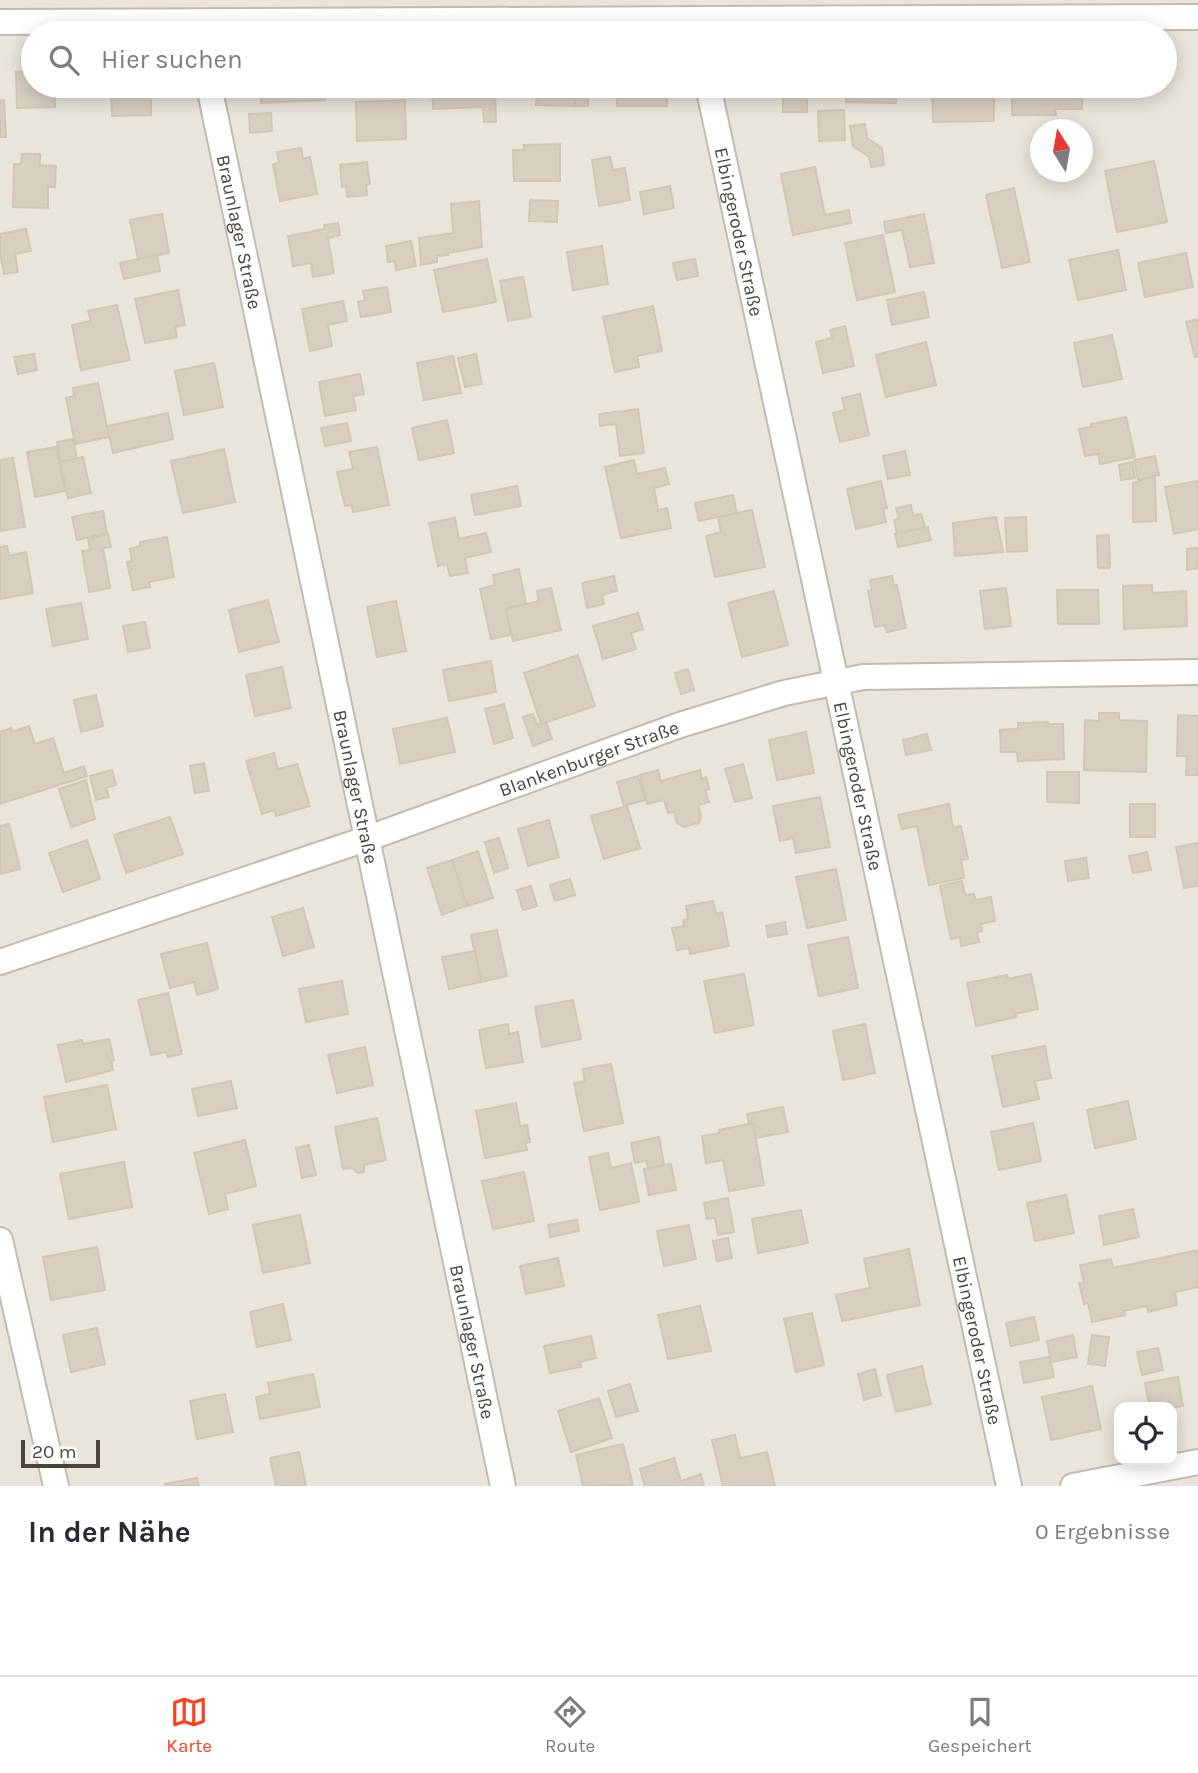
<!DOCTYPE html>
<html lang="de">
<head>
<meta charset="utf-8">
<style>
  :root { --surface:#fff; --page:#f7f7f7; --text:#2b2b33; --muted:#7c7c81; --line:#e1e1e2; --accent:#fc3f1d }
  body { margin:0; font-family:Karla,sans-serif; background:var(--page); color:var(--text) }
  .controls { position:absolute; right:21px; bottom:21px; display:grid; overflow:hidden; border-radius:14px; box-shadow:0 4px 18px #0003 }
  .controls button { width:63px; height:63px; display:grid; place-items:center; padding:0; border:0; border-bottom:2px solid var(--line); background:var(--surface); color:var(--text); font:35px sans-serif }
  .compass { position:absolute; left:1030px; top:119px; width:63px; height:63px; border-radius:50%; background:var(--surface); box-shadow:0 4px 18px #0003; rotate:349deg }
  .scale { position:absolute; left:21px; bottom:18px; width:79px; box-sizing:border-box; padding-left:7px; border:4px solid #4b4439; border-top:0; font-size:19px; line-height:24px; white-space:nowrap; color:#4b4439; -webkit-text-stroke:5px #fff; paint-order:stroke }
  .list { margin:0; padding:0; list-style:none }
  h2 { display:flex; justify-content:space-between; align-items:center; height:91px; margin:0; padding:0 28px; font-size:30px }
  h2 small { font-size:23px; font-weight:400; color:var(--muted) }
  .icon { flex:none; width:38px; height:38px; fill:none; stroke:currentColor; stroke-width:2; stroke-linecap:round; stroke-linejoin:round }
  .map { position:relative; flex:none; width:1198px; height:1486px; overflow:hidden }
  .search { position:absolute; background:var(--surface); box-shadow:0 4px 18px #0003; left:21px; right:21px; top:21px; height:77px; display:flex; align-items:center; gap:18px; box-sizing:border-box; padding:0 24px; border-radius:38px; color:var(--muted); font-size:26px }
  .sheet { height:189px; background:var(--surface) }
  nav { display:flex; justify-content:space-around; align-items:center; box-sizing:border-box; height:98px; border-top:2px solid var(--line); background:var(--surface); font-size:19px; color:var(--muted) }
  nav a { display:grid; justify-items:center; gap:4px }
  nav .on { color:var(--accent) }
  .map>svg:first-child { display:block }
  .residential { fill:#eae5da; fill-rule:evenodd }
  .building { fill:#d8cfc1; stroke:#d3c7b4; stroke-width:2 }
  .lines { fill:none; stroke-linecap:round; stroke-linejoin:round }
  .street-casing { stroke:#c2bbae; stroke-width:28 }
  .street { stroke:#fff; stroke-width:24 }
  .labels { text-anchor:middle; stroke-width:5; stroke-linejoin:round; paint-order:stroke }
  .street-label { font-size:19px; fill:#4b4439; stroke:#fff }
</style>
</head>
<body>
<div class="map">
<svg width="1198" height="1486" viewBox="0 0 1198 1486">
  <rect width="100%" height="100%" fill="#f6f3ec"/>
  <path class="residential" d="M0 0H1198V1486H0ZM33 33H1165V86H33ZM1040 130H1082V172H1040ZM1119 1407H1172V1460H1119Z"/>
  <g class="building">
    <polygon points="16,72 33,72 33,86 55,86 55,107 17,108"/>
    <polygon points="111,86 151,86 151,115 112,116"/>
    <polygon points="261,86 324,86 325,100 261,103"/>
    <polygon points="432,86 495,86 496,122 484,122 483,107 433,109"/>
    <polygon points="537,86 575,86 575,106 536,105"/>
    <rect x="575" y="86" width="13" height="20"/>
    <polygon points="588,86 667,86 667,106 617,106 617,89 588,89"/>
    <polygon points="777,86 824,86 823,97 807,96 807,112 783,112 783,97 777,96"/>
    <polygon points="846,86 896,86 896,103 846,102"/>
    <polygon points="932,86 994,86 994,121 933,122"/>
    <polygon points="1012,86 1082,86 1082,109 1055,109 1056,115 1012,115"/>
    <polygon points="0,100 4,100 6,137 0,137"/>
    <polygon points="405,100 406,139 357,141 356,102"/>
    <polygon points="844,110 845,140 819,141 818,111"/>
    <polygon points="271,113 272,131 250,133 249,114"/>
    <polygon points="865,124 867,138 882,148 884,165 871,167 869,157 853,146 850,126"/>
    <polygon points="560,144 560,181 514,181 513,150 524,150 524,145"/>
    <polygon points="301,148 303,159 310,157 317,194 280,201 273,164 279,163 277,152"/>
    <polygon points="22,154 40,154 40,165 56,166 55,187 48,187 48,208 13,207 14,164 21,164"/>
    <polygon points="610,157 613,170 625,168 630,200 599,206 592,160"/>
    <polygon points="1154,161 1167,222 1117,232 1105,171"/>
    <polygon points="367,162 370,184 366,185 367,195 347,197 346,186 342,187 340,165"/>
    <polygon points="815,167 825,215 849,210 851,223 793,235 781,174"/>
    <polygon points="670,186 674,208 644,214 640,192"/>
    <polygon points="1014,188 1030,262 1002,268 986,195"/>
    <polygon points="530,200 558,201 557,222 529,221"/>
    <polygon points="479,201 482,247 448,253 448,255 437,256 437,262 421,265 419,238 453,233 451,204"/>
    <polygon points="162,214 169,253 138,259 130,220"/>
    <polygon points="924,214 934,263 910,267 902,230 886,233 884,222"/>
    <polygon points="338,223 340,235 328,238 334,273 313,277 311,263 293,266 288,236 325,229 324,225"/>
    <polygon points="26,229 31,251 15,254 18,272 4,274 0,253 0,234"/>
    <polygon points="883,235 895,292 857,300 845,243"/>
    <polygon points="411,241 416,266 396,270 395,261 388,262 386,246"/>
    <polygon points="602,246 608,284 573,290 567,252"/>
    <polygon points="1118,250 1126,290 1078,300 1069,260"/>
    <polygon points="1186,253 1193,287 1145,297 1138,263"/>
    <polygon points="157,255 160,271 124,279 120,263"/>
    <polygon points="487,259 496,302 443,312 434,270"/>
    <polygon points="695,259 698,276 677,280 673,263"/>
    <polygon points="523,277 531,317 508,321 500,281"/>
    <polygon points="387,287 391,312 361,317 358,302 365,300 363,291"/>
    <polygon points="178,290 185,325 175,327 177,337 145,343 135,299"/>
    <polygon points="924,292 929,317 892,325 887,300"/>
    <polygon points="343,301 347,321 328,325 332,346 310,351 302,309"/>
    <polygon points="117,305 130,360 81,370 72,325 91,321 88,311"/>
    <polygon points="653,306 662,351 637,356 639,367 615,372 603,317"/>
    <polygon points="1198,319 1198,356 1195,357 1186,322"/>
    <polygon points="845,326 854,366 823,373 816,342 832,338 830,330"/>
    <polygon points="1112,335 1122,379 1083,387 1074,343"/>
    <polygon points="926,342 936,385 886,397 876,355"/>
    <polygon points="34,354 37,370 18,374 14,357"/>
    <polygon points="476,354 482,384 465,387 458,358"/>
    <polygon points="453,356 461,393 424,400 417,363"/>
    <polygon points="214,363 223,407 184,415 175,371"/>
    <polygon points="360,374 364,394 353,396 356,410 325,416 319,382"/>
    <polygon points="98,383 109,437 75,444 66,398 74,396 73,388"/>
    <polygon points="860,394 869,435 840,442 833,413 845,410 842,398"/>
    <polygon points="638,409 644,453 620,456 616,424 600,426 599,414"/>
    <polygon points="168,413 173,439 113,453 107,426"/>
    <polygon points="1126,417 1135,457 1100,464 1098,454 1085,456 1079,429 1091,427 1091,424"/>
    <polygon points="447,420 454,453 419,460 412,428"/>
    <polygon points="347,423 351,441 325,446 321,428"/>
    <polygon points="73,439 77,459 61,462 57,442"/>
    <polygon points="56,447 65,491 35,497 27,452"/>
    <polygon points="377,447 389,505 353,512 352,505 345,506 337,472 353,469 349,452"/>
    <polygon points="224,449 235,502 183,513 171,461"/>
    <polygon points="905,451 910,475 888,479 883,456"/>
    <polygon points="1155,456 1159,475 1138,480 1134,460"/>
    <polygon points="83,457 91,493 68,498 60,462"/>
    <polygon points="13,458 25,527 0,531 0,460"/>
    <polygon points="634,460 637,474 665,468 669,484 654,488 658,510 667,508 671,528 621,538 605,467"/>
    <polygon points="1132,462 1135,478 1121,480 1119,465"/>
    <polygon points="1155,477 1156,521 1133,522 1133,483"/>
    <polygon points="881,481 887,508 883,509 886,522 856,529 847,489"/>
    <polygon points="1198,481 1198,529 1174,534 1165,487"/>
    <polygon points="517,486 521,506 475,515 471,495"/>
    <polygon points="733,495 737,513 699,521 695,503"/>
    <polygon points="911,505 913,515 921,514 925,527 897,534 894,520 899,518 896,508"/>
    <polygon points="752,510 765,567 715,577 706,536 721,532 718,517"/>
    <polygon points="103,511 107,533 77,540 72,517"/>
    <polygon points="996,517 1003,552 955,556 953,523"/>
    <polygon points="1026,517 1027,551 1007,552 1005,518"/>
    <polygon points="455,518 459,539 486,533 491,552 465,558 468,573 450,576 447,564 438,566 429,523"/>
    <polygon points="928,527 931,540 898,547 895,534"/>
    <polygon points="108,534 111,547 103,548 110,588 89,592 82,551 90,550 88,538"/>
    <polygon points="1109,535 1110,568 1098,568 1097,536"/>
    <polygon points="167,537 174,577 149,582 150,587 133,590 127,562 132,561 130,549 140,546 140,542"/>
    <polygon points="7,546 9,556 26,552 33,593 0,599 0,547"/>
    <polygon points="1198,548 1198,568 1187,570 1187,549"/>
    <polygon points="519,569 526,604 506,609 511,635 491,639 480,589 495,585 493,575"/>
    <polygon points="614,576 617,591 602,595 604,604 587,608 582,583"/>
    <polygon points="892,576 894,586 897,585 906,628 887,632 885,625 875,627 868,591 872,590 870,580"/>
    <polygon points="1152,585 1152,593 1186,591 1187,626 1124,629 1123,586"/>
    <polygon points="551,588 561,630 513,641 506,609 539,601 537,591"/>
    <polygon points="1006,588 1011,626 985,629 980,591"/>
    <polygon points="1057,590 1098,590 1099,624 1058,624"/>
    <polygon points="774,591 788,645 742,657 728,603"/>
    <polygon points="268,600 279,642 239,652 229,610"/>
    <polygon points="396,601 406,651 377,657 367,607"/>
    <polygon points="81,603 88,639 53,646 46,609"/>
    <polygon points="638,613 643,629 631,633 636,649 603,659 593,626"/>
    <polygon points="145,622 150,648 128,652 123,626"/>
    <polygon points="578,655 595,706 541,724 524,673"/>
    <polygon points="491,661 496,692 449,701 443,670"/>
    <polygon points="282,667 291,708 255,716 246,675"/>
    <polygon points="688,669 694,690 681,694 675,673"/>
    <polygon points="96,695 103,726 81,732 74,700"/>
    <polygon points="504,704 513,738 494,744 485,709"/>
    <polygon points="1099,713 1119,713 1119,720 1147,721 1146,772 1084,770 1085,720 1099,721"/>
    <polygon points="533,714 537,725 546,722 552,739 533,746 523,717"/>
    <polygon points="1178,715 1198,716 1198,775 1186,775 1187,756 1177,756"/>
    <polygon points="447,718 455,752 400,764 393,729"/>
    <polygon points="1048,722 1048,724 1063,724 1064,759 1018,761 1017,752 1001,752 1000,730 1018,729 1018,723"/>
    <polygon points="29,726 35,744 53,738 64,773 84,766 87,776 0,804 0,732 11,728 12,732"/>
    <polygon points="806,732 814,773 777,780 769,740"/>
    <polygon points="927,734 931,750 906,755 903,740"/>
    <polygon points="274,753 278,769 297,764 310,806 276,816 275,810 262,814 246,761"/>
    <polygon points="204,763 209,791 195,793 190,766"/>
    <polygon points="743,764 752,798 735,802 725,769"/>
    <polygon points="112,770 116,785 106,788 109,797 96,800 90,776"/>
    <polygon points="658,770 661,781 700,770 702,779 706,777 709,789 705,790 709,802 698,805 701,816 699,823 684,827 677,823 674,812 668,813 664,800 647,804 640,775"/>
    <polygon points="1047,772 1079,772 1079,803 1047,802"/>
    <polygon points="638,776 645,800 624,806 617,782"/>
    <polygon points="86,780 95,819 71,827 59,789"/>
    <polygon points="820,797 830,847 796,853 793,838 780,841 773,806"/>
    <polygon points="949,804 953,828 961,826 968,859 961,860 964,878 929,885 917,826 902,829 898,815"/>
    <rect x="1130" y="804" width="25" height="33"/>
    <polygon points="627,806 640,848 604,859 591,816"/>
    <polygon points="170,817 183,854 126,873 114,835"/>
    <polygon points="549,820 559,857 528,866 518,829"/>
    <polygon points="9,824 20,869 0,874 0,826"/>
    <polygon points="499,838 508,868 494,873 485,842"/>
    <polygon points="87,840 100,879 63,892 49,853"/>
    <polygon points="1198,843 1198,886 1184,888 1176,847"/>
    <polygon points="478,851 493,898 467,906 452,860"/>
    <polygon points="1147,852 1151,870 1133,873 1129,856"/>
    <polygon points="1086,858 1089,878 1068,881 1065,861"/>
    <polygon points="452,860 467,906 442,915 427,868"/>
    <polygon points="836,869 846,920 807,928 796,877"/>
    <polygon points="570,879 575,895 555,901 550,885"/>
    <polygon points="962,881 965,895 974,894 976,900 991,897 995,921 981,924 982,931 977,932 979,942 961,946 960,937 951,939 940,886"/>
    <polygon points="531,886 537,906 523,910 517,890"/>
    <polygon points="713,901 716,914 722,912 729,946 690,954 689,948 677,950 672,928 684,926 683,920 688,919 686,906"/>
    <polygon points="303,908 314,947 283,956 272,917"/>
    <polygon points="785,922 787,934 768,937 766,926"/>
    <polygon points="497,930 507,976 481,982 471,935"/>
    <polygon points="848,937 858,988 819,996 808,945"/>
    <polygon points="207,943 218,989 197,995 194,982 170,988 161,954"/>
    <polygon points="475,951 481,982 449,989 442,957"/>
    <polygon points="744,974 754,1025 715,1033 704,981"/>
    <polygon points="1031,974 1038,1009 1015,1014 1016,1017 976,1026 967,983 1007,975 1008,979"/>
    <polygon points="342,981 348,1014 306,1022 299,989"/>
    <polygon points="168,993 182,1054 168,1057 166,1052 151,1055 138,1000"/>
    <polygon points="573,1000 581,1039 542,1047 535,1007"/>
    <polygon points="508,1024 509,1034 518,1032 523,1062 486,1068 479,1030"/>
    <polygon points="865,1024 875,1073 843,1080 833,1031"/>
    <polygon points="109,1039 114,1060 111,1061 113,1070 66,1082 58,1045 82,1040 83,1044"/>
    <polygon points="1045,1046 1051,1078 1035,1081 1039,1099 1003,1107 992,1056"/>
    <polygon points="365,1047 373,1085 337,1093 328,1055"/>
    <polygon points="611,1064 623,1123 584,1131 574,1083 585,1081 583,1069"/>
    <polygon points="231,1081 237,1108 198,1116 192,1089"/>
    <polygon points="107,1085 116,1129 53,1142 44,1097"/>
    <polygon points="1128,1101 1136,1139 1095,1148 1087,1110"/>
    <polygon points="516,1103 520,1126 527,1125 530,1142 525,1143 527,1150 485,1158 476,1111"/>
    <polygon points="783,1107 788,1132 755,1138 753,1123 749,1124 747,1114"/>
    <polygon points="377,1118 386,1160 364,1165 364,1172 357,1173 353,1168 343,1169 335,1127"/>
    <polygon points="753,1123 764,1185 729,1191 723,1160 706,1163 702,1136 719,1133 719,1130"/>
    <polygon points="1033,1123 1041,1161 999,1170 991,1132"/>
    <polygon points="659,1137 664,1165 648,1168 646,1160 635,1163 631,1143"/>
    <polygon points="245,1140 256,1186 225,1194 228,1209 209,1214 194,1153"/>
    <polygon points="309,1145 316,1175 302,1178 296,1148"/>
    <polygon points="608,1153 611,1168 631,1163 639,1202 600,1210 589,1157"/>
    <polygon points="124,1162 132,1207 69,1219 60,1174"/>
    <polygon points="671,1164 676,1190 649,1195 644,1169"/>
    <polygon points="524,1172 534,1221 493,1229 482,1181"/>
    <polygon points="1066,1195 1074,1233 1035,1241 1027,1203"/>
    <polygon points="728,1198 734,1232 718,1235 715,1218 707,1219 704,1203"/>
    <polygon points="1133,1209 1139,1237 1104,1245 1099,1216"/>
    <polygon points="801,1210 808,1243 758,1253 752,1219"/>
    <polygon points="300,1215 310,1263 263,1273 253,1225"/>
    <polygon points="577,1220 579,1231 550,1237 548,1225"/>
    <polygon points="689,1225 696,1259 664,1266 657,1231"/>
    <polygon points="728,1238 732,1258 717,1261 713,1241"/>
    <polygon points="97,1247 105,1290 51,1300 43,1257"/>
    <polygon points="909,1249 920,1305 842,1321 836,1295 870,1288 864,1259"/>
    <polygon points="1198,1250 1198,1287 1175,1292 1177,1305 1148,1312 1147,1306 1124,1311 1125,1315 1092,1322 1088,1303 1084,1304 1079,1283 1084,1283 1080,1265 1111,1259 1113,1268"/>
    <polygon points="558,1258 564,1286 526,1294 520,1266"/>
    <polygon points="283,1304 291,1340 257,1347 250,1312"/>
    <polygon points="700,1306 711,1351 668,1359 658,1315"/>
    <polygon points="812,1313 824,1365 796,1372 784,1319"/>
    <polygon points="1034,1317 1039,1340 1011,1346 1006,1323"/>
    <polygon points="97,1328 105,1364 71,1372 63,1335"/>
    <polygon points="1073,1335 1077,1357 1051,1362 1047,1341"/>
    <polygon points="1092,1335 1109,1337 1105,1366 1088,1364"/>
    <polygon points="591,1336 596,1358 580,1362 581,1367 550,1373 544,1346"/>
    <polygon points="1158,1348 1163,1370 1142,1375 1137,1352"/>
    <polygon points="1050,1357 1054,1377 1024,1383 1020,1362"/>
    <polygon points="922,1366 931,1404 896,1412 887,1375"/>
    <polygon points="875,1369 881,1395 864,1400 858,1374"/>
    <polygon points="313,1374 320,1407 260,1419 256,1397 270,1394 268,1383"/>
    <polygon points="1178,1377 1183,1406 1172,1408 1167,1407 1167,1404 1150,1407 1145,1383"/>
    <polygon points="630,1384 638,1411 616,1417 608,1391"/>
    <polygon points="1092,1386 1101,1429 1051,1440 1042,1397"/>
    <polygon points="225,1394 233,1432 197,1439 190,1401"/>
    <polygon points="599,1398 612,1438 571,1452 558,1411"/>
    <polygon points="735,1435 740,1458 767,1452 775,1486 723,1486 712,1440"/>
    <polygon points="623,1444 633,1485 583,1486 576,1455"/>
    <polygon points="299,1452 306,1486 276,1486 270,1458"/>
    <polygon points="674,1458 681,1481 701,1474 704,1486 645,1486 640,1469"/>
    <polygon points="197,1478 199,1486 165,1486 165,1484"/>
  </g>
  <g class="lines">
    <g class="street-casing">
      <g id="street">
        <polyline points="0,22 1198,17"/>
        <path id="s1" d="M209 86 503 1486"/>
        <path id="s2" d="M708 86 1009 1486"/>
        <path id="s3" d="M0 962 366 839 680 725 784 693 863 677 1198 672"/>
        <polyline points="0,1240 56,1486"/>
        <polyline points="1073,1486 1198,1462"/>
      </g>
    </g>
    <use href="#street" class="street"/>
  </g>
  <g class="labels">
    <g class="street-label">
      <text dy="7" stroke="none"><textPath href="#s1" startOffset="149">Braunlager Straße</textPath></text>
      <text dy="7" stroke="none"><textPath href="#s2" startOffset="149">Elbingeroder Straße</textPath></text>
      <text dy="7" stroke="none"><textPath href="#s3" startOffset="623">Blankenburger Straße</textPath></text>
      <text dy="7" stroke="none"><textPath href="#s1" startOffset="716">Braunlager Straße</textPath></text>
      <text dy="7" stroke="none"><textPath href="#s2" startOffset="716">Elbingeroder Straße</textPath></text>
      <text dy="7" stroke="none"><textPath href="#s2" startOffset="1283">Elbingeroder Straße</textPath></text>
      <text dy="7" stroke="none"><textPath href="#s1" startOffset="1283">Braunlager Straße</textPath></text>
    </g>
  </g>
</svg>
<div class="controls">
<button><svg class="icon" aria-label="locate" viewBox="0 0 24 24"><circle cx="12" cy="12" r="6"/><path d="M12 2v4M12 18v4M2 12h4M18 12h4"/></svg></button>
</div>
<svg class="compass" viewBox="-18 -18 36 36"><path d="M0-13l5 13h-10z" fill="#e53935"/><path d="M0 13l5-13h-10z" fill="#7c7c81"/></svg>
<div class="scale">20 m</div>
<div class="search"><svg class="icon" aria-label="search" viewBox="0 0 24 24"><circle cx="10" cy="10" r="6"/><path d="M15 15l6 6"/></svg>Hier suchen</div>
</div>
<section class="sheet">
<h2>In der Nähe<small>0 Ergebnisse</small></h2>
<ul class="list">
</ul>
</section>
<nav>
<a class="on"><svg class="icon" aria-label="map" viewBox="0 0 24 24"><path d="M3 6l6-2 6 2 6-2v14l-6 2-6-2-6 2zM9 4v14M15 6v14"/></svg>Karte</a>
<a><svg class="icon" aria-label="directions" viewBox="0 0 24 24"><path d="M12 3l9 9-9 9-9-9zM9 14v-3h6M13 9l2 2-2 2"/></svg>Route</a>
<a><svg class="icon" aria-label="saved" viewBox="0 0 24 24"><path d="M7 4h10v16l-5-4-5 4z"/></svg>Gespeichert</a>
</nav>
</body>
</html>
